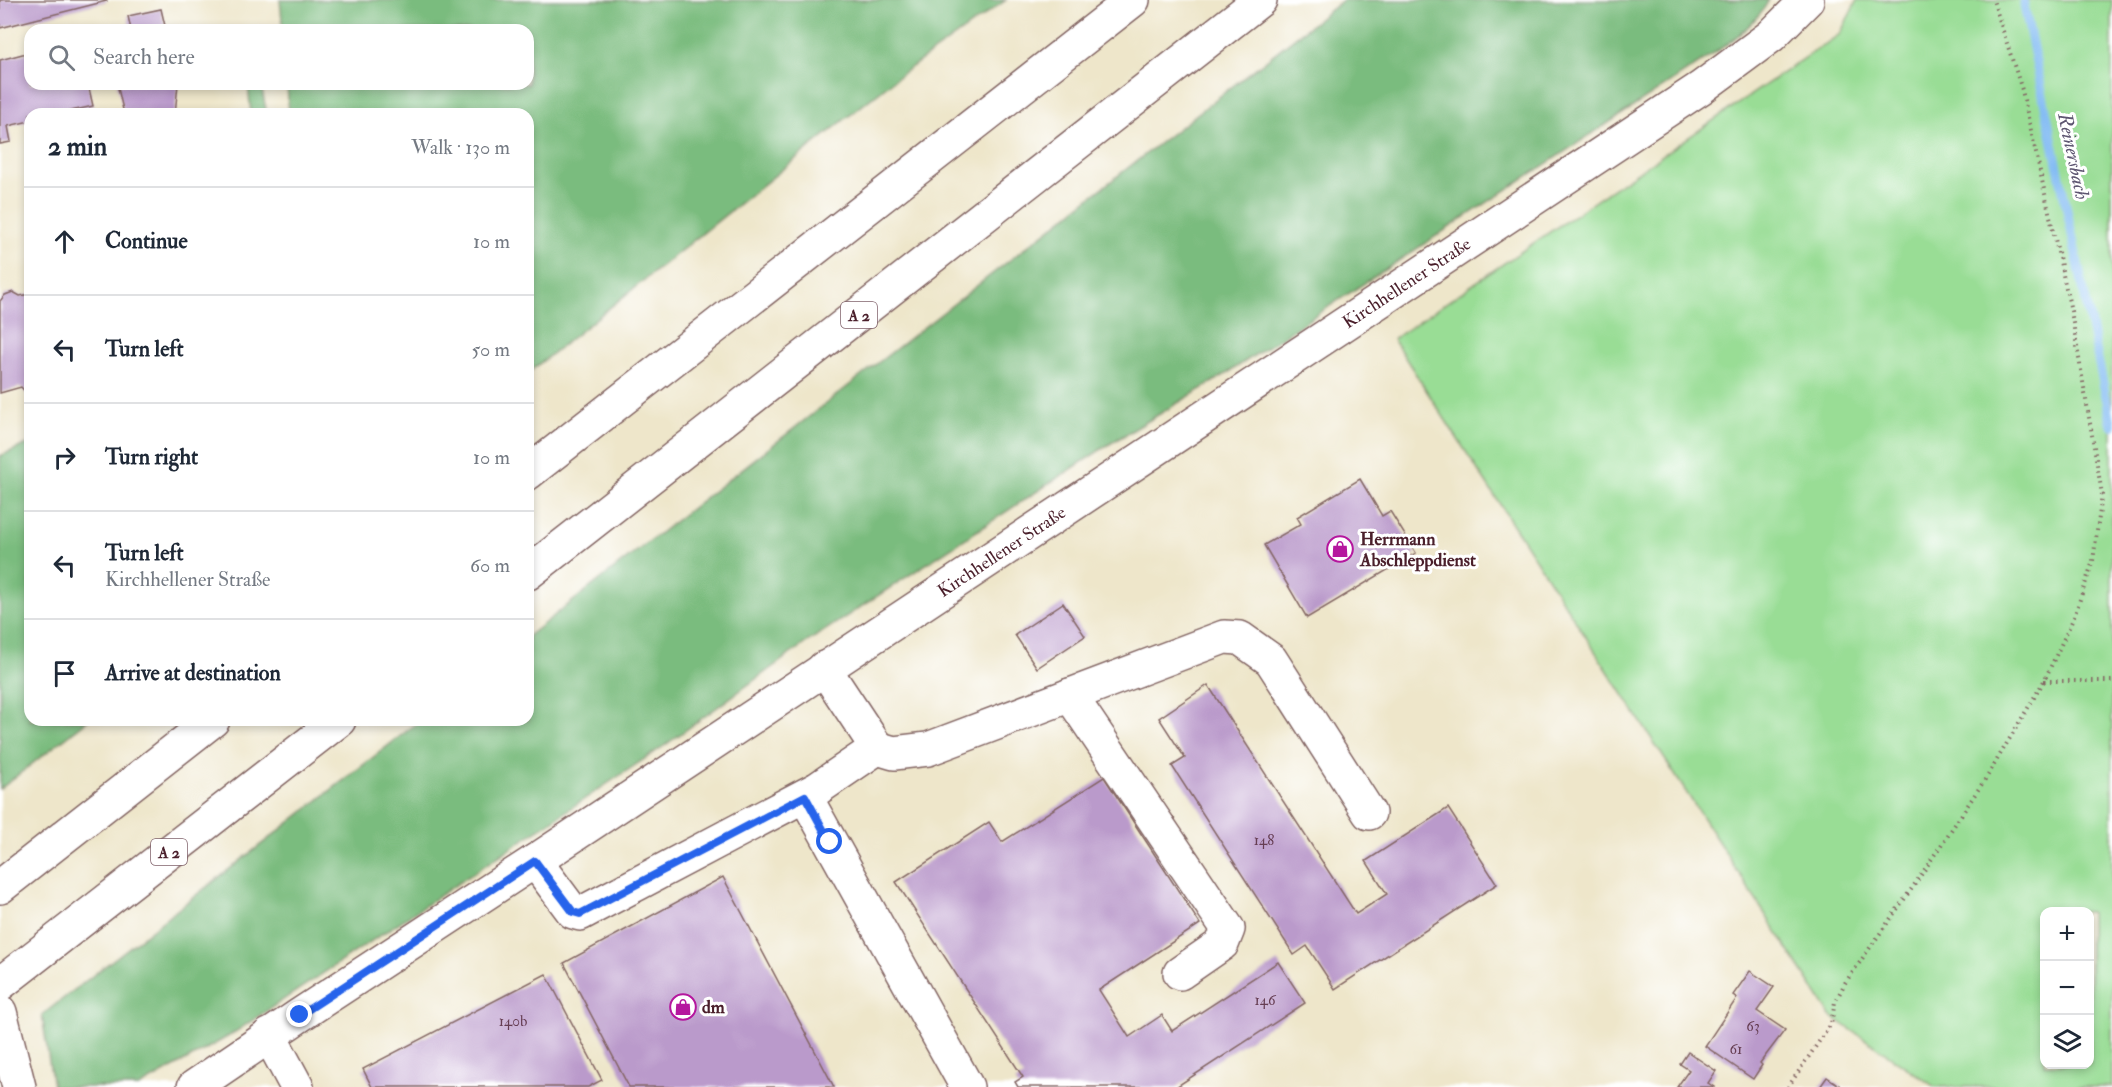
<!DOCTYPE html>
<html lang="en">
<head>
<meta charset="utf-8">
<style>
  :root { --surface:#fff; --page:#f2f2f3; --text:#1f2937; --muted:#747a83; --line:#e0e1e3 }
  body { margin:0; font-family:"IM FELL Double Pica",serif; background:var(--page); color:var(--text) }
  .controls { position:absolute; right:18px; bottom:18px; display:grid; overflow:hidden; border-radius:12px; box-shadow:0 3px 9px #0003 }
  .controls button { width:54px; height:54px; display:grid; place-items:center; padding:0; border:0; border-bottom:2px solid var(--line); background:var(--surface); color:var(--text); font:30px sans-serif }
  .stop { position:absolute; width:18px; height:18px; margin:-14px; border:4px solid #2563eb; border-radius:50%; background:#fff }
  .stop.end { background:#2563eb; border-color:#fff; box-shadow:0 2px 6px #0008 }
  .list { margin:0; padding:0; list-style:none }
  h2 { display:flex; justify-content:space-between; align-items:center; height:78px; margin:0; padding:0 24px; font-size:26px }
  h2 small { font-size:20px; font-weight:400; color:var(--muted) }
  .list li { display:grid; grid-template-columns:39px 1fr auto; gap:18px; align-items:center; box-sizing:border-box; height:108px; padding:0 24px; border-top:2px solid var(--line) }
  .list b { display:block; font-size:22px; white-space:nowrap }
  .list p { margin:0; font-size:20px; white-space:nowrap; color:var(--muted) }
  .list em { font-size:20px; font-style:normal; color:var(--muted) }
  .icon { flex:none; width:33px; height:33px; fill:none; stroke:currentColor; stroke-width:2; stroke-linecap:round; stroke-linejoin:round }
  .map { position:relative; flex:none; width:2112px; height:1087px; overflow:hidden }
  .search { position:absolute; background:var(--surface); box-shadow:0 3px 9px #0003; left:24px; top:24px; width:510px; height:66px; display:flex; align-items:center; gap:15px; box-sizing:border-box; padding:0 21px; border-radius:18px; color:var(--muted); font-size:22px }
  .panel { position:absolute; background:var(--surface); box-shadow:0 3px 9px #0003; left:24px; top:108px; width:510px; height:618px; border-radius:18px }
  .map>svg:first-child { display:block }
  .green { fill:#99dd95; stroke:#727e60; stroke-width:1.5; fill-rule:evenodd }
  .forest { fill:#7abc7e; stroke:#626e54; stroke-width:1.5 }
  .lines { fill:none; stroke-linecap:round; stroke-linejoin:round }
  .stream { stroke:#82bbf3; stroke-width:9 }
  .building { fill:#ba9acb }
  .minor-casing { stroke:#836563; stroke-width:36 }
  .major-casing { stroke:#836563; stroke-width:36 }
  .highway-casing { stroke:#836563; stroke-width:36 }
  .path { stroke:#836563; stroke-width:4; stroke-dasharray:1.5 4.5; stroke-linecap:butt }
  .minor { stroke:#fff; stroke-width:33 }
  .major { stroke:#fff; stroke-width:33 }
  .highway { stroke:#fff; stroke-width:33 }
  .route { stroke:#2563eb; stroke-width:8 }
  .labels { text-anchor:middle; stroke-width:6; stroke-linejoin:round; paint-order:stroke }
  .number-label { font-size:15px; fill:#663e53 }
  .shield { fill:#fff; stroke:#80626b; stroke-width:1.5 }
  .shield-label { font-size:16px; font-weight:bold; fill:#4a1f2b }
  .street-label { font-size:18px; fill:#4a1f2b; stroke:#fff }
  .poi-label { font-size:18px; font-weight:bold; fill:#4a1f2b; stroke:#fff; text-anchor:start }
  .water-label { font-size:20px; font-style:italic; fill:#5e5671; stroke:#fff }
</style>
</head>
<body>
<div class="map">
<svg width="2112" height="1087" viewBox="0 0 2112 1087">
  <rect width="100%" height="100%" fill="#fff"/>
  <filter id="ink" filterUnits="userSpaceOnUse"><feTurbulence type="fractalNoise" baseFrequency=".0167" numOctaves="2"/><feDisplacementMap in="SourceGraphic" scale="12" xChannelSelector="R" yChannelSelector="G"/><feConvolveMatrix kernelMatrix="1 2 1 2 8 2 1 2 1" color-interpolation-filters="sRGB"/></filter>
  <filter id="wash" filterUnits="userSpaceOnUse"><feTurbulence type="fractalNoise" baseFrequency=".008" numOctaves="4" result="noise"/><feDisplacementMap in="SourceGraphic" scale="24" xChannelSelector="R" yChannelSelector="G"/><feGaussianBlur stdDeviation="1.35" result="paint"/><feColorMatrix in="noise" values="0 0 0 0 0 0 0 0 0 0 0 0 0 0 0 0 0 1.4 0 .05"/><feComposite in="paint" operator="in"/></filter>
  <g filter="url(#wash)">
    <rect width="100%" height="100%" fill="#eee6ca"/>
    <path class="green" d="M1857 0H2112V1087H1935L1831 1016 1393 339 1840 34ZM2044 912H2090V1064H2044Z"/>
    <g class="forest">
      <polygon points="280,0 1006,0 899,76 528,373 528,114 289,114 287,84 528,84 528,30 283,30"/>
      <path d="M1343 0H1769C1756 24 1734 39 1712 55L1226 374 1108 445 807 642 664 746 229 1036 139 1087H53L42 1015 421 720H528V636Z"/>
      <polygon points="248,84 257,84 262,90 267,114 251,114"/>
      <polygon points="30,443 30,720 88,720 0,789 0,456"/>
    </g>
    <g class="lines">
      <polyline class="stream" points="2023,0 2112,426"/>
    </g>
    <g id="blocks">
      <g class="building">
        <polygon points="0,0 107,0 107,1 0,28"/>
        <polygon points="161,9 166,30 131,30 128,16"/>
        <polygon points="30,52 30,84 88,84 93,106 58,114 30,114 30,121 8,126 11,142 0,144 0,60"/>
        <polygon points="117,84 178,84 175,114 124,114"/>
        <polygon points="13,292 20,296 30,294 30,397 21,387 0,393 0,301 5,295"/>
        <polygon points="1360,479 1382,516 1390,511 1416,553 1307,618 1264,545 1301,524 1297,517"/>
        <polygon points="1063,603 1085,636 1037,668 1015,635"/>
        <polygon points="1208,685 1356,914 1387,894 1366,861 1448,808 1497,884 1335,989 1307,946 1294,955 1172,766 1185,758 1159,718"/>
        <polygon points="1104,777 1200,924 1099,990 1129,1037 1162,1015 1172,1031 1278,962 1305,1003 1176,1087 1018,1087 1015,1082 1023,1077 896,882 989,822 1002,842"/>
        <polygon points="723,877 834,1087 629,1087 564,963"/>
        <polygon points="1750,971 1774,987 1757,1011 1785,1030 1760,1063 1762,1065 1753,1079 1705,1046 1737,998 1733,995"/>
        <polygon points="546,974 602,1080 588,1087 372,1087 363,1069"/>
        <polygon points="1688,1052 1716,1071 1708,1083 1714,1087 1677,1087 1689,1070 1680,1064"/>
        <polygon points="1827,1077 1842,1087 1820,1087"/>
      </g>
    </g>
  </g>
  <g filter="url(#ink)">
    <use href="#blocks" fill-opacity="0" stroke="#836563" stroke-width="1.5"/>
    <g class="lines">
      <g class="minor-casing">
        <g id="minor">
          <polyline points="824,668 877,748 894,753 928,749 1224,637 1240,638 1271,660 1369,813"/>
          <polyline points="1070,695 1228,929 1222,944 1180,973"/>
          <polyline points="805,796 967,1087"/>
          <polyline points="535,861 573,912 580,914 817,789 877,748"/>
          <polyline points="269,1035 297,1087"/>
          <path id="s1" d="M194 1087 300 1015 535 861 1702 87 1771 36 1807 0"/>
        </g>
      </g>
      <g class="major-casing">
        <polyline id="major" points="0,1012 19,1087"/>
      </g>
      <g class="highway-casing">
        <g id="highway">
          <polyline points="528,473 1133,0"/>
          <polyline points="528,573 1260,0"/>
          <polyline points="0,887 213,720"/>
          <polyline points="0,984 339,720"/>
        </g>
      </g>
      <g class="path">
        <polyline points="2044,681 2112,681"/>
        <polyline points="1788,1087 1831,1024 1835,1002 1845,983 1915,884 1988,775 2044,681 2074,617 2093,561 2102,494 2071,311 2022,90 1993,0"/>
      </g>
      <use href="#minor" class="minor"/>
      <use href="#major" class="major"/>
      <use href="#highway" class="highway"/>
    </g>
  </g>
  <g class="lines" filter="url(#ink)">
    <polyline class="route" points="300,1015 535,861 573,912 580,914 805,796 830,842"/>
  </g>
  <defs>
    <g id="shop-ring" transform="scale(1.35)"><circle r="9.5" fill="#fff" stroke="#b5179e" stroke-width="1.5"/><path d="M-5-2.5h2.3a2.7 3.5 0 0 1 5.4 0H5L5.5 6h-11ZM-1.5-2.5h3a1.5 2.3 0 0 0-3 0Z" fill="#b5179e"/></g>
  </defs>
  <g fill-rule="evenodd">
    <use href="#shop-ring" x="1340" y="549"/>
    <use href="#shop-ring" x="683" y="1007"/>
  </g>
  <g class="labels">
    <g class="number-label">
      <text x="1264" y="845">148</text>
      <text x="1265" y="1005">146</text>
      <text x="513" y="1026">140b</text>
      <text x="1753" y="1031">63</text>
      <text x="1736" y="1054">61</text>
    </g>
    <g class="shield">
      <rect x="841" y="302" width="36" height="26" rx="4.5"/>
      <rect x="151" y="839" width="36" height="26" rx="4.5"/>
    </g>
    <g class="shield-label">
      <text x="859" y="321">A 2</text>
      <text x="169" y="858">A 2</text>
    </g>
    <g class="street-label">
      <text dy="6" stroke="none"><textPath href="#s1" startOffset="1455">Kirchhellener Straße</textPath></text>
      <text dy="6" stroke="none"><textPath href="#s1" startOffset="969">Kirchhellener Straße</textPath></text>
    </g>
    <g class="poi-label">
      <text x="1360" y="545">Herrmann<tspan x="1360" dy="21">Abschleppdienst</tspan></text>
      <text x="702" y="1013">dm</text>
    </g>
    <g class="water-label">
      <text transform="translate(2074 156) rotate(78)" y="7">Reinersbach</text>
    </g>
  </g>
</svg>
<div class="controls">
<button>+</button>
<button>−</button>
<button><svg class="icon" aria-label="layers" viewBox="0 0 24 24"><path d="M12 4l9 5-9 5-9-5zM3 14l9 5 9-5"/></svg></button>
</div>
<div class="stop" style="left:830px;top:842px"></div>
<div class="stop end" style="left:300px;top:1015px"></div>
<div class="search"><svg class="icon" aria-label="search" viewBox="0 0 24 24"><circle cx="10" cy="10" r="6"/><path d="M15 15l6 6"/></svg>Search here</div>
<section class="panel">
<h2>2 min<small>Walk · 130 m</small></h2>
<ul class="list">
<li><svg class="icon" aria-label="ahead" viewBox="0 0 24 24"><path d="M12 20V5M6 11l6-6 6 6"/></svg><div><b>Continue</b></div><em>10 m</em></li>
<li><svg class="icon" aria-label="left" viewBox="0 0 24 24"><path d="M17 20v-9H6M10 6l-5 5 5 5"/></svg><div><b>Turn left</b></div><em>50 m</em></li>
<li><svg class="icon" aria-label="right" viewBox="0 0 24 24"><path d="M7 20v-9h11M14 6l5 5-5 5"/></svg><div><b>Turn right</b></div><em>10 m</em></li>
<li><svg class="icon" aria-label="left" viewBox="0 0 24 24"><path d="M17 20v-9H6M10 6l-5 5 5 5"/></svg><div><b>Turn left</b><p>Kirchhellener Straße</p></div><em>60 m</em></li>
<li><svg class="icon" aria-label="arrive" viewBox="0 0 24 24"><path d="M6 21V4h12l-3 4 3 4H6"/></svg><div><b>Arrive at destination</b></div></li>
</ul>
</section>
</div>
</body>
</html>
